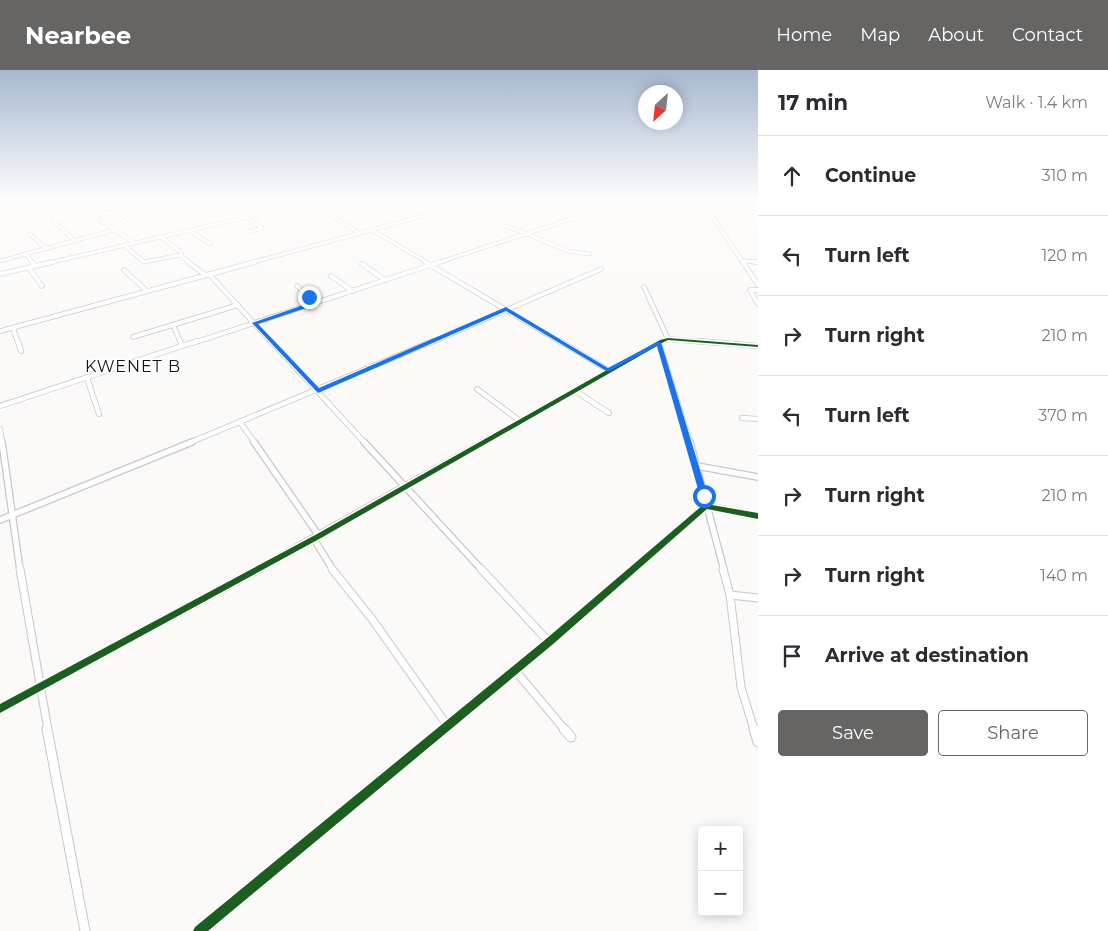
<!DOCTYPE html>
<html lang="en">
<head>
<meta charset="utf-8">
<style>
  :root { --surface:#fff; --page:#f2f2f3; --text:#2b2b33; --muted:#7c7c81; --line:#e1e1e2; --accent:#676564 }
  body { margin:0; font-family:Montserrat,sans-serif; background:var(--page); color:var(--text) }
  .controls { position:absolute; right:15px; bottom:15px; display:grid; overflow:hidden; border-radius:5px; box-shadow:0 2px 12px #0003 }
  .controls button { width:45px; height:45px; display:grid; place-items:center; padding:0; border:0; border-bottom:1px solid var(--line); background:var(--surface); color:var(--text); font:25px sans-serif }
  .compass { position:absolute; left:638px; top:15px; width:45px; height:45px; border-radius:50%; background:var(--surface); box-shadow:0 2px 12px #0003; rotate:207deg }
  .stop { position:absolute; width:15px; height:15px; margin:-11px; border:4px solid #1a73e8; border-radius:50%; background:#fff }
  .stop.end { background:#1a73e8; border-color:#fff; box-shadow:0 1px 5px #0008 }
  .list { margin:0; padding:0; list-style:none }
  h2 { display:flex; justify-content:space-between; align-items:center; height:65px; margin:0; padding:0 20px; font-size:21px }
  h2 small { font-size:16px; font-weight:400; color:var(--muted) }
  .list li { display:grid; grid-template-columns:32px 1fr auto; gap:15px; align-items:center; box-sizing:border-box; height:80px; padding:0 20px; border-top:1px solid var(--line) }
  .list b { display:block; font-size:19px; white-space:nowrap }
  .list em { font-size:16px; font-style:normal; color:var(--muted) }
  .actions { display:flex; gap:10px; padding:15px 20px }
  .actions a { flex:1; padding:11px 0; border:1px solid var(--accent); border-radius:5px; text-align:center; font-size:18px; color:var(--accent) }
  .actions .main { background:var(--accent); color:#fff }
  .icon { flex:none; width:28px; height:28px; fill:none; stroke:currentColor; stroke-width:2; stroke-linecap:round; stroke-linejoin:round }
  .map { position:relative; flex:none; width:758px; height:861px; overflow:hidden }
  header { display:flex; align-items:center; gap:30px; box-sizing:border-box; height:70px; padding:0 25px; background:var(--accent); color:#fff }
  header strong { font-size:24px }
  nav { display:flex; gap:28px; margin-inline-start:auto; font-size:18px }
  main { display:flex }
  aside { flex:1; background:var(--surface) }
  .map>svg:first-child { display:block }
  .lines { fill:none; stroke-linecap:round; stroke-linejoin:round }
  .street-far5-casing { stroke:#cac7c6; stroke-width:4.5 }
  .street-far4-casing { stroke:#cac7c6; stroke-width:5.5 }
  .street-far3-casing { stroke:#cac7c6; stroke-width:6 }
  .street-far2-casing { stroke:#cac7c6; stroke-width:8 }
  .street-far1-casing { stroke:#cac7c6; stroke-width:9 }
  .street-casing { stroke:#cac7c6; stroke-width:11 }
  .street-far5 { stroke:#fffefe; stroke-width:3 }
  .street-far4 { stroke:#fffefe; stroke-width:4 }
  .street-far3 { stroke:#fffefe; stroke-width:4.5 }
  .street-far2 { stroke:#fffefe; stroke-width:5.5 }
  .street-far1 { stroke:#fffefe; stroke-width:7 }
  .street { stroke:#fffefe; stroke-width:9 }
  .cycleway-casing { stroke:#fff; stroke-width:3 }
  .cycleway { fill:#1b5e20; fill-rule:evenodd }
  .route { fill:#1a73e8 }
  .labels { text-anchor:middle; stroke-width:4; stroke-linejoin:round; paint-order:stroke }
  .far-quarter-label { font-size:16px; letter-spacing:1px; fill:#171514; stroke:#fff }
</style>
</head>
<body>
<header>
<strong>Nearbee</strong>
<nav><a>Home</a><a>Map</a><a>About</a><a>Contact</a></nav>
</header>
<main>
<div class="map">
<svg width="758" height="861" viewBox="0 0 758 861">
  <rect width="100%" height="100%" fill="#fcfaf8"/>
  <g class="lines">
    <g class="street-far5-casing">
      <g id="street-far5">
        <polyline points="68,129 134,173"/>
        <polyline points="274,129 291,136"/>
        <polyline points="500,129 517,136"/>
        <polyline points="518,129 534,135"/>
        <polyline points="548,129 590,142"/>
        <polyline points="701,129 743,193"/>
        <polyline points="311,132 359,163"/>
        <polyline points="74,133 91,129"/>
        <polyline points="0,141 50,129"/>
        <polyline points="113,143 129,155"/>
        <polyline points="94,146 179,129"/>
        <polyline points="245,147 262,158 248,162"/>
        <polyline points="53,151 75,171"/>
        <polyline points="502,154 568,181 590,184"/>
        <polyline points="189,160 210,174"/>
        <polyline points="372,160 428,193"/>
        <polyline points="30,164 46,179"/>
        <polyline points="161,167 182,183 181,185"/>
        <polyline points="124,175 144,192 180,185 190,193"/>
        <polyline points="26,184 33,193"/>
        <polyline points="0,191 114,160"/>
        <polyline points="743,191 758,192"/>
        <polyline points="48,193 325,129"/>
        <polyline points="250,193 485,129"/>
        <polyline points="437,193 580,146 592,141 598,129"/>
      </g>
    </g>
    <g class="street-far4-casing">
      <g id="street-far4">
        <polyline points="32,192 35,196"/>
        <polyline points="188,192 205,205"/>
        <polyline points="425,192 562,273"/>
        <polyline points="743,192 758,215"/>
        <polyline points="754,192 758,192"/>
        <polyline points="362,194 385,210"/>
        <polyline points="29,198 42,216"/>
        <polyline points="124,200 147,221"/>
        <polyline points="0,204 53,192"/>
        <polyline points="209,204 272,273"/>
        <polyline points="331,206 353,221"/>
        <polyline points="297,216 316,233"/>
        <polyline points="644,217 668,269"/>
        <polyline points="758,220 750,220 758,234"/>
        <polyline points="173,255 181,273"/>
        <polyline points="13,258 18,273"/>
        <polyline points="0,261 255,192"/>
        <polyline points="133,267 238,235"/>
        <polyline points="193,273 440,192"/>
        <polyline points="430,273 601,199"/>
        <polyline points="659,273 668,269 715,273"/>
      </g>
    </g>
    <g class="street-far3-casing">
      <g id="street-far3">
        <polyline points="18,271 21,281"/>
        <polyline points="180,271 182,275"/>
        <polyline points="271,271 365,373"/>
        <polyline points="560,271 608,300"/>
        <polyline points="699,271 758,276"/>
        <polyline points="659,273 690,373"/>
        <polyline points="87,308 99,344"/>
        <polyline points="477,319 520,351"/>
        <polyline points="574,320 609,343"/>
        <polyline points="0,336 197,271"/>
        <polyline points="742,348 758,349"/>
        <polyline points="240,352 255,373"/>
        <polyline points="0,359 2,373"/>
        <polyline points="189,373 433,271"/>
        <polyline points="482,373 661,271"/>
      </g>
    </g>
    <g class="street-far2-casing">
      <g id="street-far2">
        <polyline points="2,372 20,500"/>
        <polyline points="254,372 319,466"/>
        <polyline points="364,372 482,500"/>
        <polyline points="690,372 724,500"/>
        <polyline points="697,396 758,407"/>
        <polyline points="0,450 192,372"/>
        <polyline points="314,469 333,500"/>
        <polyline points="256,500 484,372"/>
        <polyline points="632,500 706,436 758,446"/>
      </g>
    </g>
    <g class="street-far1-casing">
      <g id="street-far1">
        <polyline points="20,499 48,660"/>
        <polyline points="332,499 372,549 447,655"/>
        <polyline points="481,499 549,572"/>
        <polyline points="723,499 730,525 741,617 754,660"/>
        <polyline points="730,525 758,528"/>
        <polyline points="514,599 565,660"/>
        <polyline points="0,639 259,499"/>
        <polyline points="443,660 634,499"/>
      </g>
    </g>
    <g class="street-casing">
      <g id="street">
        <polyline points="47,659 85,861"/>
        <polyline points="564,659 571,667"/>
        <polyline points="754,659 758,672"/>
        <polyline points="199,861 444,659"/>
      </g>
    </g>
    <use href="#street-far5" class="street-far5"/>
    <use href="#street-far4" class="street-far4"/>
    <use href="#street-far3" class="street-far3"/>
    <use href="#street-far2" class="street-far2"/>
    <use href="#street-far1" class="street-far1"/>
    <use href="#street" class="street"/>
    <g class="cycleway-casing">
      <g id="cycleway">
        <polygon points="668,268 758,275 758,277 668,270 664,272 321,468 0,643 0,634 317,464 660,270"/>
        <polygon points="704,434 706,434 758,443 758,449 707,439 552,575 208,861 193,861 195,857 546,569"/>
      </g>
    </g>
    <use href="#cycleway" class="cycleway"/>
  </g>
  <linearGradient id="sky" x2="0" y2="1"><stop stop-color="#a6b8d0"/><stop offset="0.52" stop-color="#fefdfc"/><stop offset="1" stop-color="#fefdfc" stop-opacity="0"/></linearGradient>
  <rect width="758" height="250" fill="url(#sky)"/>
  <polygon class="route" points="311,226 318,234 258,254 319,318 506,237 608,298 657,272 661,272 708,426 704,429 700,426 657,276 608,302 506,241 318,323 252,253 312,232 306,227"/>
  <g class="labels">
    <g class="far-quarter-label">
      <text x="133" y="302">KWENET B</text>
    </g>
  </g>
</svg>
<div class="controls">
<button>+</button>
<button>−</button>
</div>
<svg class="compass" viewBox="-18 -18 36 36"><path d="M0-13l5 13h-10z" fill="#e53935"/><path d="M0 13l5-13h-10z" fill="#7c7c81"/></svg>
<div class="stop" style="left:704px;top:426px"></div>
<div class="stop end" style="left:309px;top:227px"></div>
</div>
<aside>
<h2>17 min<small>Walk · 1.4 km</small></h2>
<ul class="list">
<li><svg class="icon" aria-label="ahead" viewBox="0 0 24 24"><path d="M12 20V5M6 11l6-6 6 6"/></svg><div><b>Continue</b></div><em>310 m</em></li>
<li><svg class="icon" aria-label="left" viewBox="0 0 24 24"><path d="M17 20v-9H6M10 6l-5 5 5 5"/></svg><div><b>Turn left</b></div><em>120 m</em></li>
<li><svg class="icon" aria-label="right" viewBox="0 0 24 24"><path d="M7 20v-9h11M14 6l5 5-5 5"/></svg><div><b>Turn right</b></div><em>210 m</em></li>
<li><svg class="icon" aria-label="left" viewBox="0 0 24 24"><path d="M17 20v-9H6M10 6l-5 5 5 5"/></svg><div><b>Turn left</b></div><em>370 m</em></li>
<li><svg class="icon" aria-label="right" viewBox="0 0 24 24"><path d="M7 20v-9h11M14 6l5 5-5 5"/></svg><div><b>Turn right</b></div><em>210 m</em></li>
<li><svg class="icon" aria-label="right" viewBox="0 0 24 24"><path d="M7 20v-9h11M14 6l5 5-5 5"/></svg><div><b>Turn right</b></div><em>140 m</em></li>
<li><svg class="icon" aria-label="arrive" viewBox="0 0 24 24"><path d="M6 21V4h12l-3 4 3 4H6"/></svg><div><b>Arrive at destination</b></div></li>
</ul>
<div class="actions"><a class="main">Save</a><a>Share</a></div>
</aside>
</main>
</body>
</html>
